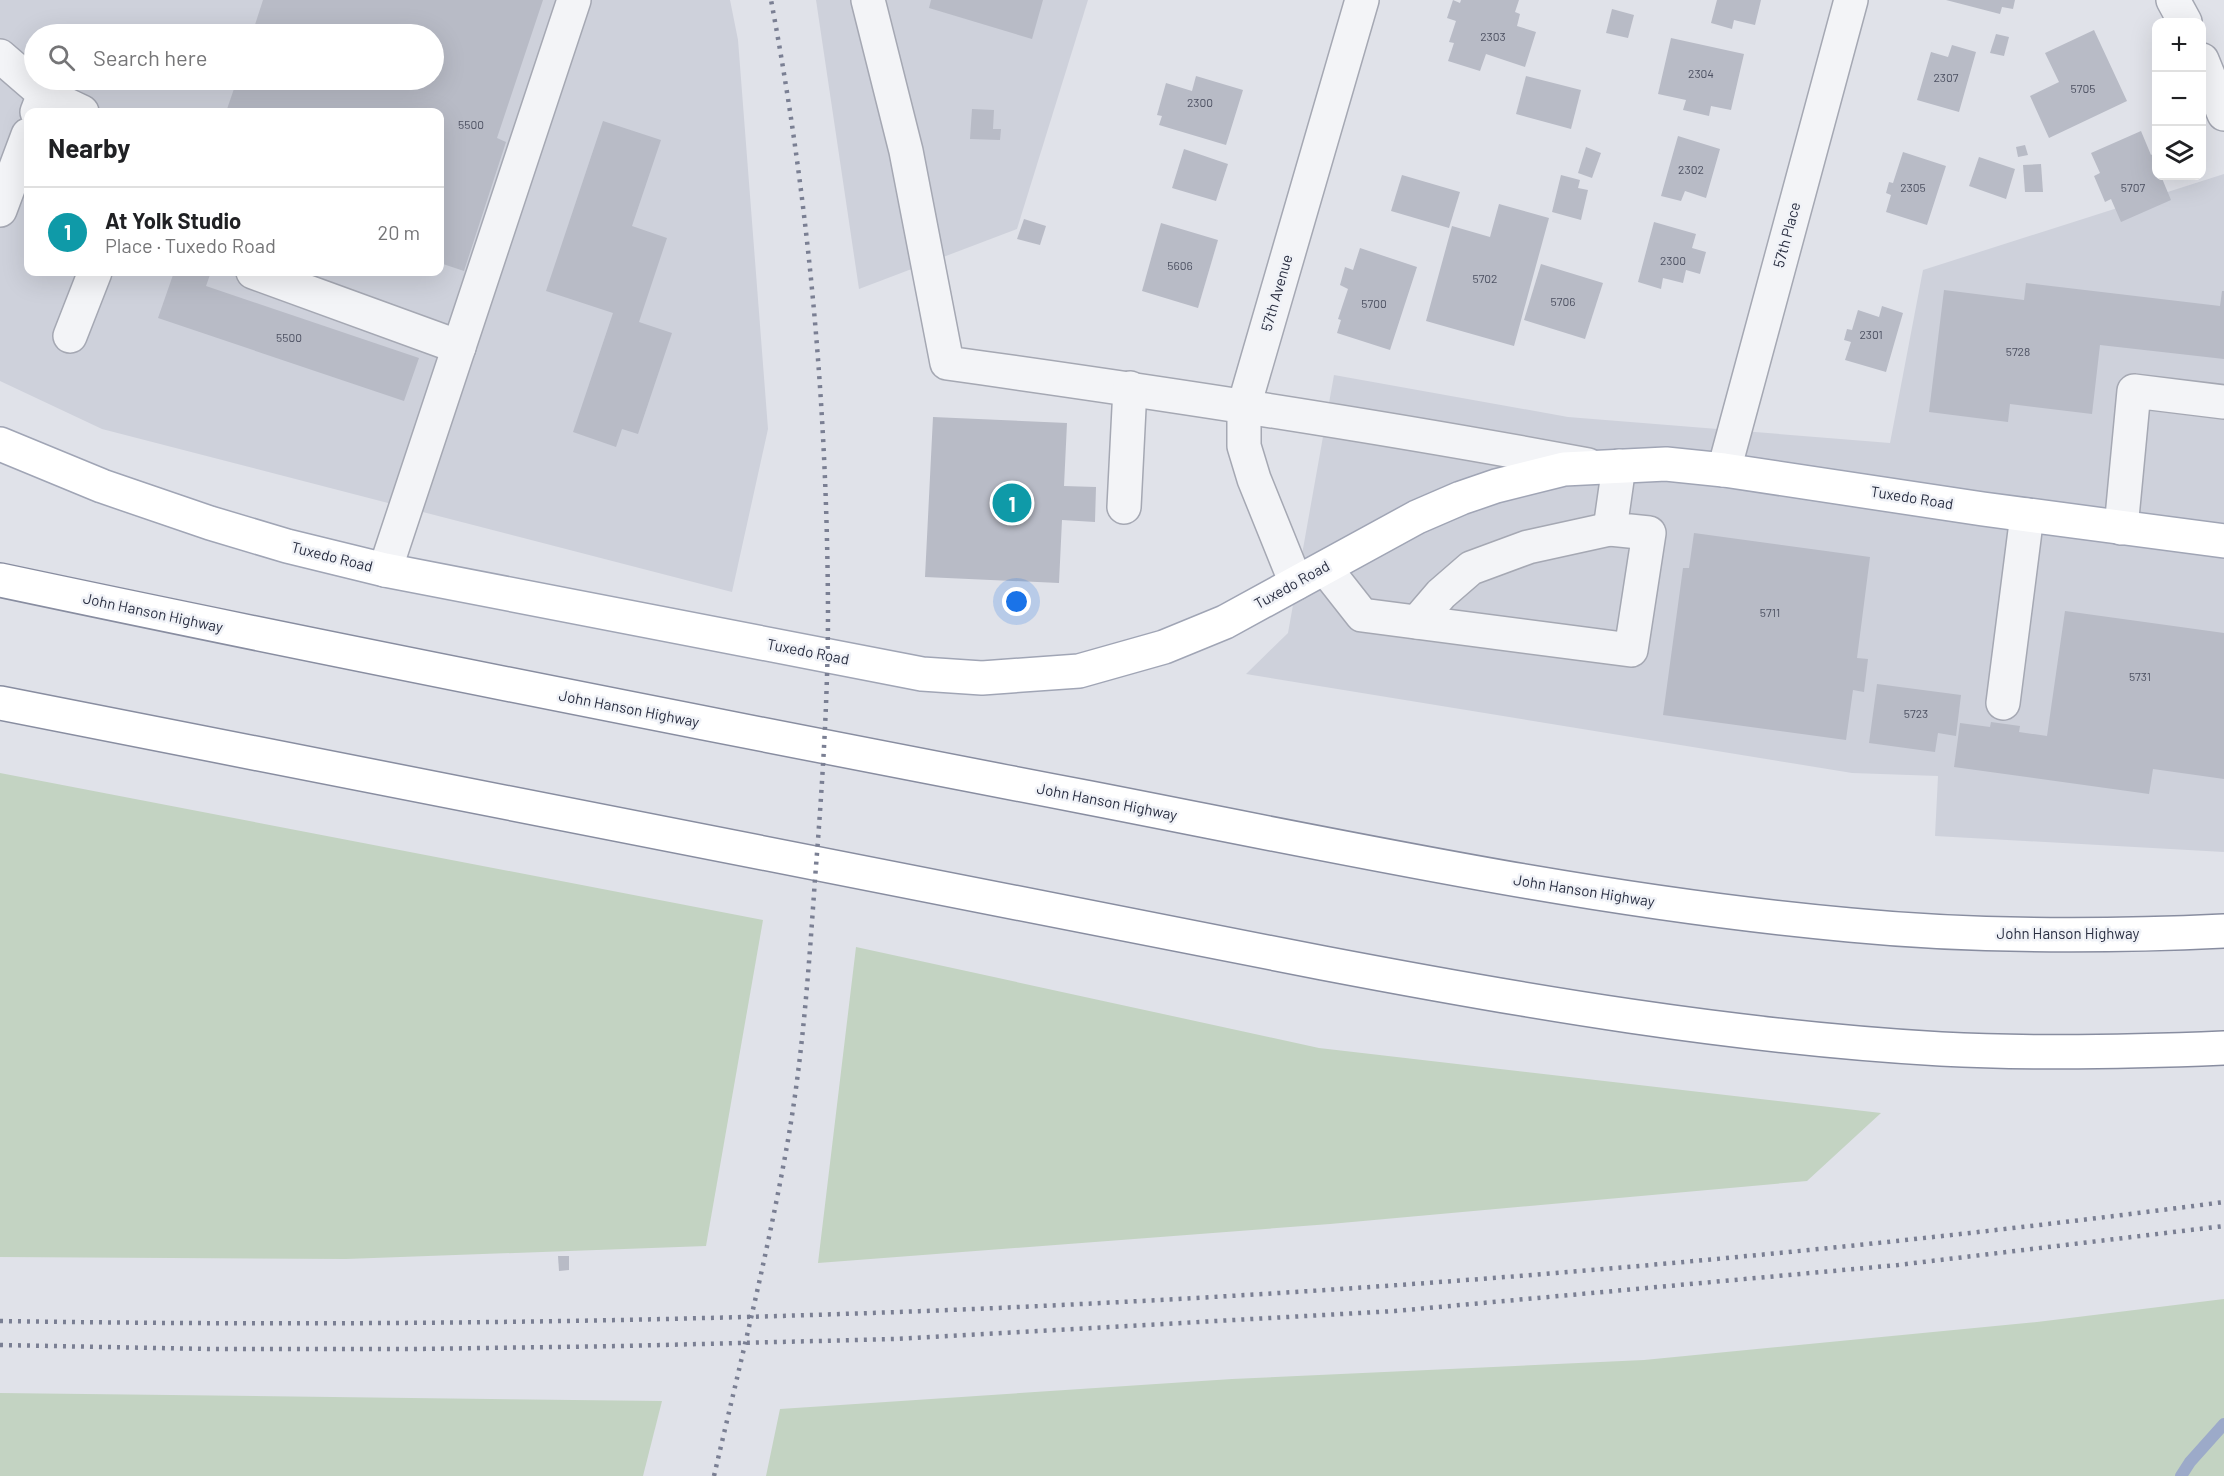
<!DOCTYPE html>
<html lang="en">
<head>
<meta charset="utf-8">
<style>
  :root { --surface:#fff; --page:#f2f2f2; --text:#202124; --muted:#757577; --line:#e0e0e0; --accent:#cd4746 }
  body { margin:0; font-family:Barlow,sans-serif; background:var(--page); color:var(--text) }
  .controls { position:absolute; right:18px; top:18px; display:grid; overflow:hidden; border-radius:12px; box-shadow:0 6px 24px #0002 }
  .controls button { width:54px; height:54px; display:grid; place-items:center; padding:0; border:0; border-bottom:2px solid var(--line); background:var(--surface); color:var(--text); font:30px sans-serif }
  .you { position:absolute; left:1017px; top:602px; width:21px; height:21px; margin:-15px; border:4px solid #fff; border-radius:50%; background:#1a73e8; box-shadow:0 0 0 9px #1a73e833 }
  .badge { display:grid; place-items:center; width:39px; height:39px; border-radius:50%; background:var(--accent); color:#fff; font-size:20px; font-weight:700 }
  .pin { position:absolute; translate:-50% -50%; border:3px solid #fff; box-shadow:0 2px 6px #0006 }
  .list { margin:0; padding:0; list-style:none }
  h2 { display:flex; justify-content:space-between; align-items:center; height:78px; margin:0; padding:0 24px; font-size:26px }
  h2 small { font-size:20px; font-weight:400; color:var(--muted) }
  .list li { display:grid; grid-template-columns:39px 1fr auto; gap:18px; align-items:center; box-sizing:border-box; height:90px; padding:0 24px; border-top:2px solid var(--line) }
  .list b { display:block; font-size:22px; white-space:nowrap }
  .list p { margin:0; font-size:20px; white-space:nowrap; color:var(--muted) }
  .list em { font-size:20px; font-style:normal; color:var(--muted) }
  .icon { flex:none; width:33px; height:33px; fill:none; stroke:currentColor; stroke-width:2; stroke-linecap:round; stroke-linejoin:round }
  .map { position:relative; flex:none; width:2224px; height:1476px; overflow:hidden }
  .search { position:absolute; background:var(--surface); box-shadow:0 6px 24px #0002; left:24px; top:24px; width:420px; height:66px; display:flex; align-items:center; gap:15px; box-sizing:border-box; padding:0 21px; border-radius:33px; color:var(--muted); font-size:22px }
  .panel { position:absolute; background:var(--surface); box-shadow:0 6px 24px #0002; left:24px; top:108px; width:420px; height:168px; border-radius:12px }
  .map>svg:first-child { display:block }
  .built { fill:#ced1db; fill-rule:evenodd }
  .green { fill:#c3d3c2 }
  .lines { fill:none; stroke-linecap:round; stroke-linejoin:round }
  .stream { stroke:#9caac9; stroke-width:12 }
  .building { fill:#b8bbc6 }
  .minor-casing { stroke:#a5a8b3; stroke-width:36 }
  .major-casing { stroke:#a0a5b5; stroke-width:36 }
  .highway-casing { stroke:#888da0; stroke-width:36 }
  .minor { stroke:#f3f4f7; stroke-width:33 }
  .major { stroke:#fff; stroke-width:33 }
  .highway { stroke:#fff; stroke-width:33 }
  .rail { stroke:#7a7f93; stroke-width:4.5; stroke-dasharray:3 6; stroke-linecap:butt }
  .labels { text-anchor:middle; stroke-width:5; stroke-linejoin:round; paint-order:stroke }
  .number-label { font-size:12px; fill:#4d5162 }
  .street-label { font-size:15px; fill:#292e41; stroke:#f0f2f7 }
</style>
</head>
<body>
<div class="map">
<svg width="2224" height="1476" viewBox="0 0 2224 1476">
  <rect width="100%" height="100%" fill="#e0e2e9"/>
  <g class="built">
    <path d="M0 0H730L738 40 768 429 732 592 102 429 0 381ZM34 34H434V80H34ZM28 112H440V272H28Z"/>
    <polygon points="816,0 1088,0 1017,229 859,289"/>
    <polygon points="2224,174 2224,852 1935,836 1938,776 1852,773 1246,674 1288,633 1334,375 1568,417 1890,443 1923,270"/>
  </g>
  <g class="green">
    <polygon points="0,773 763,920 706,1246 346,1259 0,1257"/>
    <polygon points="856,947 1319,1048 1881,1113 1807,1181 1330,1224 818,1263"/>
    <polygon points="2224,1299 2224,1476 766,1476 780,1409 1232,1379 1644,1360 2037,1322"/>
    <polygon points="0,1393 662,1401 643,1476 0,1476"/>
  </g>
  <g class="lines">
    <polyline class="stream" points="2181,1476 2190,1462 2224,1424"/>
  </g>
  <g class="building">
    <polygon points="263,0 543,0 497,138 506,142 464,271 440,263 440,112 226,112 237,80 434,80 434,34 252,34"/>
    <polygon points="931,0 1043,0 1032,39 929,8"/>
    <polygon points="1453,0 1460,3 1461,0 1519,0 1515,12 1520,14 1517,26 1536,32 1525,67 1486,54 1480,71 1448,61 1454,43 1449,42 1456,21 1447,18"/>
    <polygon points="1717,0 1761,0 1755,25 1734,20 1732,29 1711,23"/>
    <polygon points="1946,0 2015,0 2013,9 2002,7 2000,14"/>
    <polygon points="1612,9 1634,15 1628,38 1606,33"/>
    <polygon points="2094,30 2127,101 2049,138 2030,96 2059,82 2045,53"/>
    <polygon points="1996,34 2009,37 2004,56 1990,53"/>
    <polygon points="1671,38 1744,54 1731,110 1711,106 1709,116 1683,110 1686,100 1658,94"/>
    <polygon points="1952,45 1976,52 1959,112 1917,100 1931,52 1948,57"/>
    <polygon points="1196,76 1243,90 1226,145 1159,125 1162,116 1157,115 1166,83 1192,91"/>
    <polygon points="1526,76 1581,90 1571,129 1516,114"/>
    <polygon points="972,109 994,110 993,129 1001,129 1000,140 970,139"/>
    <polygon points="603,121 661,140 632,226 667,238 639,322 672,333 638,434 622,429 616,447 573,432 613,313 546,291"/>
    <polygon points="2141,131 2151,155 2156,152 2156,176 2161,176 2171,200 2121,222 2111,199 2105,202 2094,176 2100,173 2091,153"/>
    <polygon points="1678,136 1720,149 1706,198 1685,191 1681,201 1661,196"/>
    <polygon points="2025,145 2028,155 2018,157 2016,147"/>
    <polygon points="1586,147 1601,153 1592,178 1578,173"/>
    <polygon points="1184,149 1228,164 1216,201 1172,188"/>
    <polygon points="1903,152 1946,166 1927,225 1886,212 1891,195 1886,193 1889,182 1893,183"/>
    <polygon points="1979,157 2015,169 2006,199 1969,186"/>
    <polygon points="2041,164 2043,192 2025,192 2023,165"/>
    <polygon points="1402,175 1460,192 1449,228 1391,211"/>
    <polygon points="1561,175 1580,180 1578,188 1588,190 1581,220 1552,212"/>
    <polygon points="1499,204 1549,218 1514,346 1426,321 1452,226 1490,237"/>
    <polygon points="1024,219 1046,226 1040,245 1017,239"/>
    <polygon points="1654,222 1696,234 1692,248 1706,252 1700,274 1686,270 1683,283 1663,278 1661,289 1638,282"/>
    <polygon points="1161,223 1218,240 1198,308 1142,291"/>
    <polygon points="1360,248 1417,267 1390,350 1337,333 1341,320 1338,319 1348,289 1340,285 1345,267 1353,270"/>
    <polygon points="1541,264 1603,283 1585,339 1524,320"/>
    <polygon points="174,272 211,272 206,286 419,358 404,401 158,318"/>
    <polygon points="2026,283 2220,306 2222,291 2224,291 2224,359 2100,345 2092,414 2010,404 2008,422 1929,412 1944,290 2024,300"/>
    <polygon points="1882,306 1903,313 1886,372 1845,360 1851,342 1844,340 1847,329 1852,330 1858,310 1879,317"/>
    <polygon points="933,417 1067,423 1064,486 1096,487 1095,522 1062,520 1059,583 925,577"/>
    <polygon points="1694,533 1870,557 1857,658 1868,659 1864,692 1853,690 1846,740 1663,715 1683,568 1689,568"/>
    <polygon points="2065,611 2224,633 2224,779 2153,769 2149,794 1954,767 1960,723 1990,727 1991,722 2020,726 2019,732 2047,736"/>
    <polygon points="1877,684 1961,695 1956,736 1938,733 1935,752 1869,743"/>
    <polygon points="558,1256 569,1256 569,1270 559,1271"/>
  </g>
  <g class="lines">
    <g class="minor-casing">
      <g id="minor">
        <path d="M868 0 906 151 947 363C1162 393 1376 425 1588 465"/>
        <polyline points="2173,0 2185,22"/>
        <polyline points="0,56 44,94 37,112"/>
        <polyline points="2202,60 2224,114"/>
        <polyline points="44,94 82,112"/>
        <polyline points="0,210 28,135"/>
        <polyline points="253,272 459,347"/>
        <polyline points="70,336 95,272"/>
        <polyline points="1724,470 1851,0"/>
        <polyline points="1124,507 1130,388"/>
        <polyline points="2121,528 2134,391 2224,402"/>
        <polyline points="1325,568 1362,615 1631,650 1649,533 1610,529 1619,466"/>
        <polyline points="385,570 574,0"/>
        <polyline points="1296,583 1254,479 1244,446 1244,406 1362,0"/>
        <polyline points="1417,622 1441,594 1471,568 1528,547 1610,529"/>
        <polyline points="2003,703 2027,515"/>
      </g>
    </g>
    <g class="major-casing">
      <polyline id="major" points="0,444 102,486 210,523 287,546 385,570 922,674 982,678 1079,671 1164,647 1225,622 1417,517 1461,498 1496,486 1564,469 1666,464 1724,470 1983,509 2224,541"/>
    </g>
    <g class="highway-casing">
      <g id="highway">
        <path d="M0 580C363 657 726 728 1090 798 1342 847 1594 902 1850 925 1974 937 2099 937 2224 931"/>
        <path d="M0 703 1323 963C1527 1002 1734 1037 1941 1049 2036 1054 2130 1052 2224 1048"/>
      </g>
    </g>
    <use href="#minor" class="minor"/>
    <use href="#major" class="major"/>
    <use href="#highway" class="highway"/>
    <g class="rail">
      <path d="M0 1321C743 1333 1487 1299 2224 1202"/>
      <polyline points="0,1345 209,1349 416,1349 623,1346 895,1339 1395,1311 1898,1265 2224,1226"/>
      <path d="M714 1476C740 1364 768 1253 788 1140 803 1054 809 966 815 879 822 790 828 700 828 610 827 406 809 201 771 0"/>
    </g>
  </g>
  <g class="labels">
    <g class="number-label">
      <text x="1493" y="41">2303</text>
      <text x="1701" y="78">2304</text>
      <text x="1946" y="82">2307</text>
      <text x="2083" y="93">5705</text>
      <text x="1200" y="107">2300</text>
      <text x="471" y="129">5500</text>
      <text x="1691" y="174">2302</text>
      <text x="1913" y="192">2305</text>
      <text x="2133" y="192">5707</text>
      <text x="1673" y="265">2300</text>
      <text x="1180" y="270">5606</text>
      <text x="1485" y="283">5702</text>
      <text x="1563" y="306">5706</text>
      <text x="1374" y="308">5700</text>
      <text x="1871" y="339">2301</text>
      <text x="289" y="342">5500</text>
      <text x="2018" y="356">5728</text>
      <text x="1770" y="617">5711</text>
      <text x="2140" y="681">5731</text>
      <text x="1916" y="718">5723</text>
    </g>
    <g class="street-label">
      <text transform="translate(1787 235) rotate(-75)" y="5">57th Place</text>
      <text transform="translate(1277 293) rotate(-74)" y="5">57th Avenue</text>
      <text transform="translate(1912 498) rotate(9)" y="5">Tuxedo Road</text>
      <text transform="translate(332 557) rotate(14)" y="5">Tuxedo Road</text>
      <text transform="translate(1292 585) rotate(-29)" y="5">Tuxedo Road</text>
      <text transform="translate(153 613) rotate(12)" y="5">John Hanson Highway</text>
      <text transform="translate(808 652) rotate(11)" y="5">Tuxedo Road</text>
      <text transform="translate(629 709) rotate(11)" y="5">John Hanson Highway</text>
      <text transform="translate(1107 802) rotate(11)" y="5">John Hanson Highway</text>
      <text transform="translate(1584 891) rotate(9)" y="5">John Hanson Highway</text>
      <text x="2068" y="939">John Hanson Highway</text>
    </g>
  </g>
</svg>
<div class="controls">
<button>+</button>
<button>−</button>
<button><svg class="icon" aria-label="layers" viewBox="0 0 24 24"><path d="M12 4l9 5-9 5-9-5zM3 14l9 5 9-5"/></svg></button>
</div>
<div class="you"></div>
<div class="pin badge" style="left:1012px;top:503px;background:#0f9aa8">1</div>
<div class="search"><svg class="icon" aria-label="search" viewBox="0 0 24 24"><circle cx="10" cy="10" r="6"/><path d="M15 15l6 6"/></svg>Search here</div>
<section class="panel">
<h2>Nearby<small></small></h2>
<ul class="list">
<li><span class="badge" style="background:#0f9aa8">1</span><div><b>At Yolk Studio</b><p>Place · Tuxedo Road</p></div><em>20 m</em></li>
</ul>
</section>
</div>
</body>
</html>
